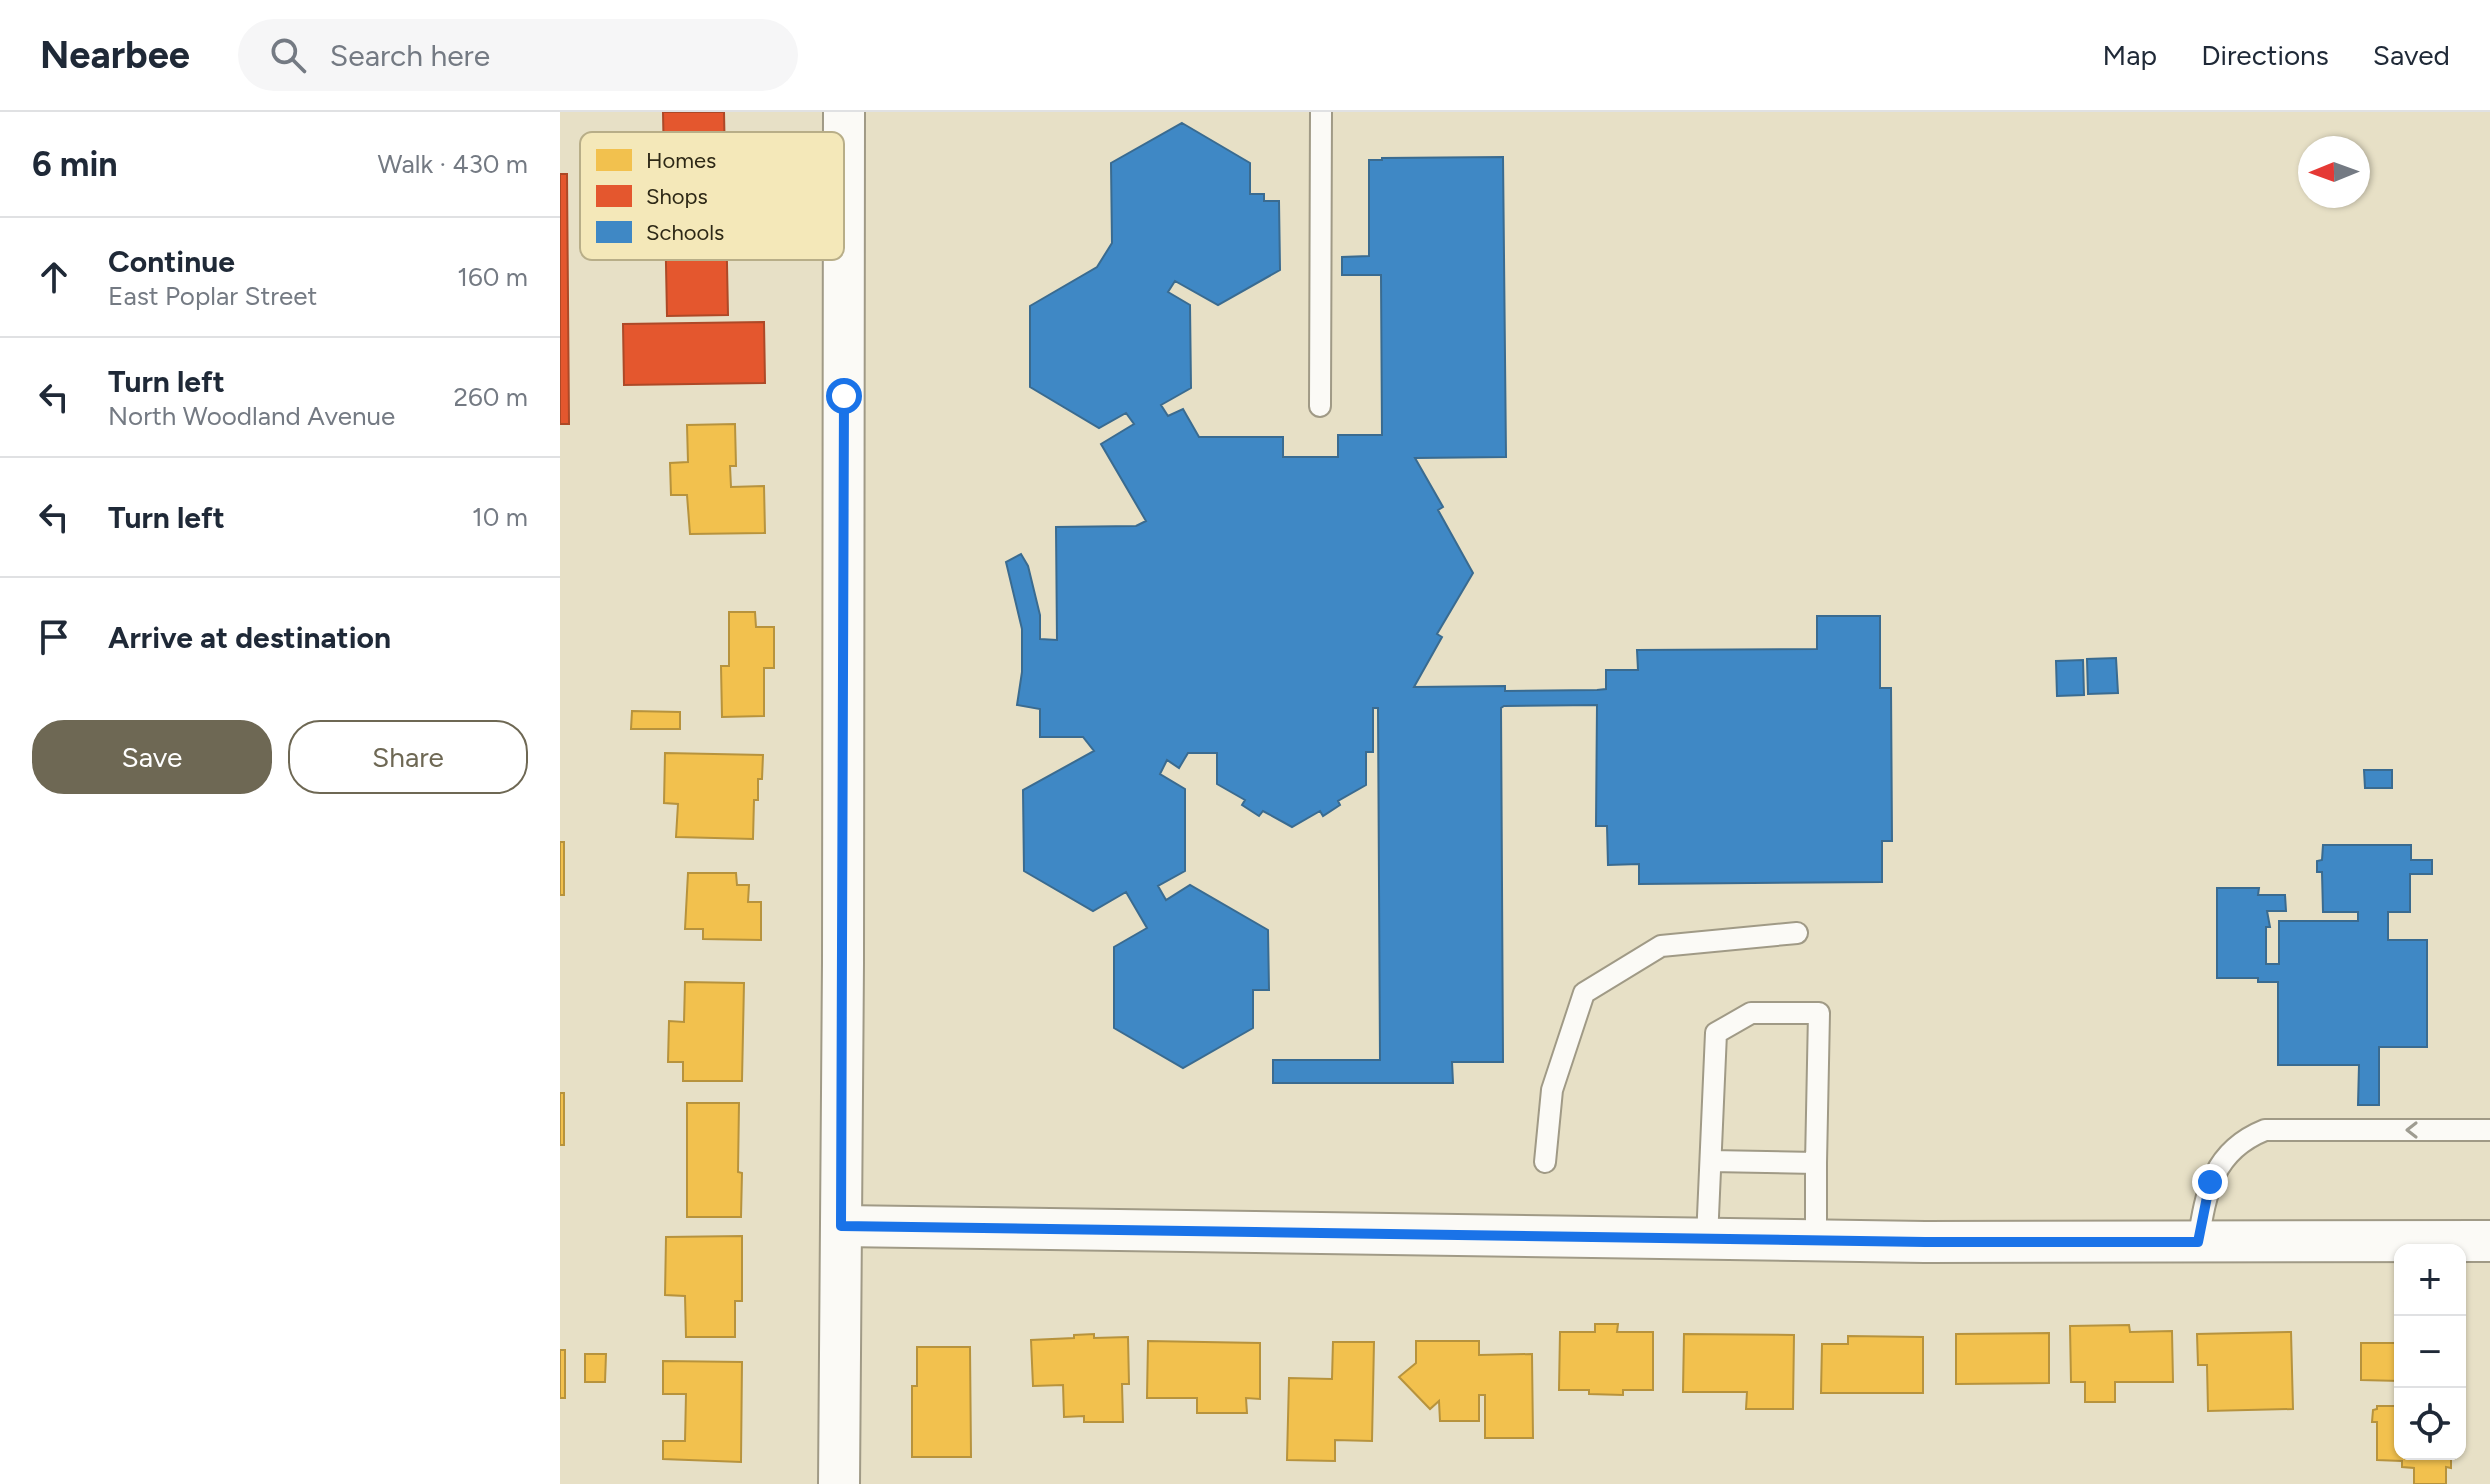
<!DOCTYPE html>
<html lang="en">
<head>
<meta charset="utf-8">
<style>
  :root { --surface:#fff; --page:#f6f6f7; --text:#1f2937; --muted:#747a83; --line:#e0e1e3; --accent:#6e6854 }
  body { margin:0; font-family:Figtree,sans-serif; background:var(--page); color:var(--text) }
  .controls { position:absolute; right:24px; bottom:24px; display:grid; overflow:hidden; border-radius:16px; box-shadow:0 2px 6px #0004 }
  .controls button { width:72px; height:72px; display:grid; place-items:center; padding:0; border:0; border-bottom:2px solid var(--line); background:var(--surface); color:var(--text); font:40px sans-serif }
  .compass { position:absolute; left:1738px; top:24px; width:72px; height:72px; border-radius:50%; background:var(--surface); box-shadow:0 2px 6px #0004; rotate:269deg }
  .stop { position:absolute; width:24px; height:24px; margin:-18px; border:6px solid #1a73e8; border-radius:50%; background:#fff }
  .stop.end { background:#1a73e8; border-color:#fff; box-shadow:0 2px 8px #0008 }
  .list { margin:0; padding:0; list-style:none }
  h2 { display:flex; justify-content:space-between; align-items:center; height:104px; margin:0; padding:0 32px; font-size:34px }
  h2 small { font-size:26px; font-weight:400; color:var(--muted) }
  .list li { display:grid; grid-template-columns:52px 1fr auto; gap:24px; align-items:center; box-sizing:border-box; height:120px; padding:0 32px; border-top:2px solid var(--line) }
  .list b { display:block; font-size:30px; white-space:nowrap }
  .list p { margin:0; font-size:26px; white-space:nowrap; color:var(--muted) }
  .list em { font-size:26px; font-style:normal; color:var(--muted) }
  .actions { display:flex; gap:16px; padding:24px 32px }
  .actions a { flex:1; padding:18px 0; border:2px solid var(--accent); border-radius:32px; text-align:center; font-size:28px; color:var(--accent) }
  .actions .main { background:var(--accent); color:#fff }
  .icon { flex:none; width:44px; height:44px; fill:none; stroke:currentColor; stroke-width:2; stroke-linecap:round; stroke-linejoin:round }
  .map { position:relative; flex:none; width:1930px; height:1372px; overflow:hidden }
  header { display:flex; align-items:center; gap:48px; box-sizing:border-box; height:112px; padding:0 40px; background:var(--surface); border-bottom:2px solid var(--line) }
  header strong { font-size:38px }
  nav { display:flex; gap:44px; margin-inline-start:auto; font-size:28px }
  .search { width:560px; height:72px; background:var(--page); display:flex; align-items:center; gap:20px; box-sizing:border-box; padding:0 28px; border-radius:44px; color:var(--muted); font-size:30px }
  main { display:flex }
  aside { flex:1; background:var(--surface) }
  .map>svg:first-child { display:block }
  .homes { fill:#f2c14e; stroke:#b7933d; stroke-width:2 }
  .shops { fill:#e4572e; stroke:#ad4927; stroke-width:2 }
  .schools { fill:#3f88c5; stroke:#3a6b90; stroke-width:2 }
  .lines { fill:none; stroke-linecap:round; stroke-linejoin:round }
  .lane-casing { stroke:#a09a86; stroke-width:24 }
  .street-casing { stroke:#a09a86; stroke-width:44 }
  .lane { stroke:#fbfaf6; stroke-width:20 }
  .street { stroke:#fbfaf6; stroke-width:40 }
  .oneway { stroke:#9e9c91 }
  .route { stroke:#1a73e8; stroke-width:10 }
  .key { fill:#f4e8b9; stroke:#b8ae88; stroke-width:2 }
  .key-label { font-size:22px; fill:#2d2816 }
</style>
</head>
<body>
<header>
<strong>Nearbee</strong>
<div class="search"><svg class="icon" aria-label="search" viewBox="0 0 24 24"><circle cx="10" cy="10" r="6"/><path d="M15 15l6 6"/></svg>Search here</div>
<nav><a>Map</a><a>Directions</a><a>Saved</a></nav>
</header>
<main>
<aside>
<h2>6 min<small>Walk · 430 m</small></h2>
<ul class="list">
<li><svg class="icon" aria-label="ahead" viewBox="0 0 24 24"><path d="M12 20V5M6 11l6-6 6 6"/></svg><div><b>Continue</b><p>East Poplar Street</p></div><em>160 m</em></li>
<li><svg class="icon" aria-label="left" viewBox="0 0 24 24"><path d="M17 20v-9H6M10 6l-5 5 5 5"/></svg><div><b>Turn left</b><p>North Woodland Avenue</p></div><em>260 m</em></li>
<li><svg class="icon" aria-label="left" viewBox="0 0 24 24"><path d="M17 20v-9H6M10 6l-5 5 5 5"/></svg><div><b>Turn left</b></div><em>10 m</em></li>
<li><svg class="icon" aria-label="arrive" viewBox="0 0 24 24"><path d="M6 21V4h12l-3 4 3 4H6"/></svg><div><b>Arrive at destination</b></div></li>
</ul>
<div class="actions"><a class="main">Save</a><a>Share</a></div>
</aside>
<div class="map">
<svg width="1930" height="1372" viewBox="0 0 1930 1372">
  <rect width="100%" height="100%" fill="#e7e0c6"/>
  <g class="homes">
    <polygon points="175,312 176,354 170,354 171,375 204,374 205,421 130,422 127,383 111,383 110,351 128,350 127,313"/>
    <polygon points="169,500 195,500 196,515 214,515 214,556 204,556 204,604 162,605 161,554 169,554"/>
    <polygon points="72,599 120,600 120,617 71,617"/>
    <polygon points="105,641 203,643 202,667 198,667 198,688 194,688 193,727 116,725 118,692 104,691"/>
    <rect x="0" y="730" width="4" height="53"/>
    <polygon points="128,761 176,761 177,773 189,773 188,790 201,790 201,828 143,827 143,817 125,817"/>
    <polygon points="125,870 184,871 182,969 123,969 123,950 108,950 109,909 124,910"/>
    <rect x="0" y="981" width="4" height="52"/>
    <polygon points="127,991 179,991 178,1060 182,1061 181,1105 127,1105"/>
    <polygon points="182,1124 182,1189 175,1189 175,1225 126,1225 125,1184 105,1183 106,1125"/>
    <polygon points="1835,1180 1840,1180 1840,1213 1837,1213"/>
    <polygon points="1035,1212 1058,1212 1057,1220 1093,1220 1093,1278 1063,1278 1063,1283 1029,1282 1029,1278 999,1278 1000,1220 1035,1220"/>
    <polygon points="1569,1213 1570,1220 1612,1219 1613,1270 1555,1270 1555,1290 1525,1290 1525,1270 1511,1270 1510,1214"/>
    <polygon points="1731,1220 1733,1297 1648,1299 1647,1253 1638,1253 1637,1222"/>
    <polygon points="1489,1221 1489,1271 1396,1272 1396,1222"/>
    <polygon points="534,1222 534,1226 568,1225 569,1272 562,1272 563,1310 524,1310 524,1304 504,1305 503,1273 473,1274 471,1228 514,1226 514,1223"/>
    <polygon points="1124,1222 1234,1223 1233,1297 1186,1297 1187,1280 1123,1280"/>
    <polygon points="1288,1224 1363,1225 1363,1281 1261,1281 1262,1232 1288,1232"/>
    <polygon points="588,1229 700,1231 700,1287 686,1286 687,1301 637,1301 637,1286 587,1286"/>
    <polygon points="856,1229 919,1229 919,1243 972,1242 973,1326 925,1326 925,1283 919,1283 919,1309 880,1309 879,1289 870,1297 839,1265 856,1251"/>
    <polygon points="773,1230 814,1230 812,1329 775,1328 775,1349 727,1348 729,1266 772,1267"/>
    <polygon points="1801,1231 1840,1231 1840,1269 1801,1268"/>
    <polygon points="357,1235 410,1235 411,1345 352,1345 352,1274 357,1274"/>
    <rect x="0" y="1238" width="5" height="48"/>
    <polygon points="25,1242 46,1242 45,1270 25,1270"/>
    <polygon points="103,1249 182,1250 181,1350 103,1347 103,1329 125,1329 126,1282 103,1282"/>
    <polygon points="1817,1294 1840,1294 1840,1342 1891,1342 1891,1356 1886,1355 1886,1372 1854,1372 1854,1356 1842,1355 1842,1349 1817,1348 1817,1310 1812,1310 1813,1298 1817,1297"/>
  </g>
  <g class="shops">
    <polygon points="103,0 164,0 168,203 107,204"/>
    <polygon points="0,62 7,62 9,312 0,312"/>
    <polygon points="204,210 205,271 64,273 63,212"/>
  </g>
  <g class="schools">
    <polygon points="622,11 690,51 690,82 704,82 704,89 719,89 720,158 658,193 615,169 608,180 630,193 631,276 601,293 608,304 623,297 639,325 723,325 723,345 778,345 778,323 822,323 821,163 782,163 782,145 809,144 809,48 822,48 822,46 943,45 946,345 855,346 883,395 878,398 913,461 877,522 882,525 854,575 945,574 945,579 1037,578 1046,577 1046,558 1078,558 1077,538 1257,537 1257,504 1320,504 1320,576 1331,576 1332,729 1322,729 1322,770 1079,772 1079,752 1048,753 1047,714 1036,714 1037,593 944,594 941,596 943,950 892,950 893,971 713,971 713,948 820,948 818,596 813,596 813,640 806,640 806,673 778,689 780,693 763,704 760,699 732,715 703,699 699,704 682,693 685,688 657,672 657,641 628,641 619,656 607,648 600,662 625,677 625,759 598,774 606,788 630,773 708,818 709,878 693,878 693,916 623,956 554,916 554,835 587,816 566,780 533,799 464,759 463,678 534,639 523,625 480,625 480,597 457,593 462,560 462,517 446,450 461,442 468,454 480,503 480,527 497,528 496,415 576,414 586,409 541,332 574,312 566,301 539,316 470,275 470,194 537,155 552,131 551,51"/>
    <polygon points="1556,546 1558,581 1528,582 1527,547"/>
    <polygon points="1523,548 1524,583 1497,584 1496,549"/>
    <polygon points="1804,658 1832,658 1832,676 1805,676"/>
    <polygon points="1763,733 1851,733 1851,748 1872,748 1872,762 1850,762 1850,800 1828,800 1828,828 1867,828 1867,935 1819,935 1819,993 1798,993 1799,953 1718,953 1718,870 1698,870 1698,866 1657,866 1657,776 1699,776 1698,783 1725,783 1726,799 1707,799 1710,815 1706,815 1706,852 1719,852 1719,809 1798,809 1798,800 1763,800 1762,760 1757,760 1757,749 1762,748"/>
  </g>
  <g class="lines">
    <g class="lane-casing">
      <g id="lane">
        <polyline points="760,294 761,0"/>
        <polyline points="985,1050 992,978 1024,881 1101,834 1237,821"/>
        <polyline points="1256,1051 1256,1129"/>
        <polyline points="1147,1127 1156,921 1191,901 1259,901 1256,1051 1151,1049"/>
        <path d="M1638 1130C1646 1079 1653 1039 1705 1018H1930"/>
      </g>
    </g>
    <g class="street-casing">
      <g id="street">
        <polyline points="281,1114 1365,1130 1930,1129"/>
        <polyline points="279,1372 283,851 284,0"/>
      </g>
    </g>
    <use href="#lane" class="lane"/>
    <use href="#street" class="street"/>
  </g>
  <defs><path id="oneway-chevron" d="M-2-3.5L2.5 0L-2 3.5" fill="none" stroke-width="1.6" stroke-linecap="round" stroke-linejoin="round" transform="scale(2)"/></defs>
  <use class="oneway" href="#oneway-chevron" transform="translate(1852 1018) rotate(-180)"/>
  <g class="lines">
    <polyline class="route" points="284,284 281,1114 1365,1130 1638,1130 1650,1070"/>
  </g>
  <rect x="20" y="20" width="264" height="128" rx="12" class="key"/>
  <rect x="36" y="37" width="36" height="22" fill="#f2c14e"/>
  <rect x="36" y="73" width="36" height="22" fill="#e4572e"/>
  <rect x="36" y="109" width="36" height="22" fill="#3f88c5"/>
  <g class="key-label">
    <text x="86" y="56">Homes</text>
    <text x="86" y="92">Shops</text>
    <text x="86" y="128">Schools</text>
  </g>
</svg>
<div class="controls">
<button>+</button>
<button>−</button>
<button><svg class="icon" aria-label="locate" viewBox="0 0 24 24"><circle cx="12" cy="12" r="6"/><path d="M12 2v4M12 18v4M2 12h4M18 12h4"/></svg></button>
</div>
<svg class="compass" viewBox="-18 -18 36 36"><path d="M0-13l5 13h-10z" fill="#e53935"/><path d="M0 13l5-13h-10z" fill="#747a83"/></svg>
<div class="stop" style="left:284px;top:284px"></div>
<div class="stop end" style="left:1650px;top:1070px"></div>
</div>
</main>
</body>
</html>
